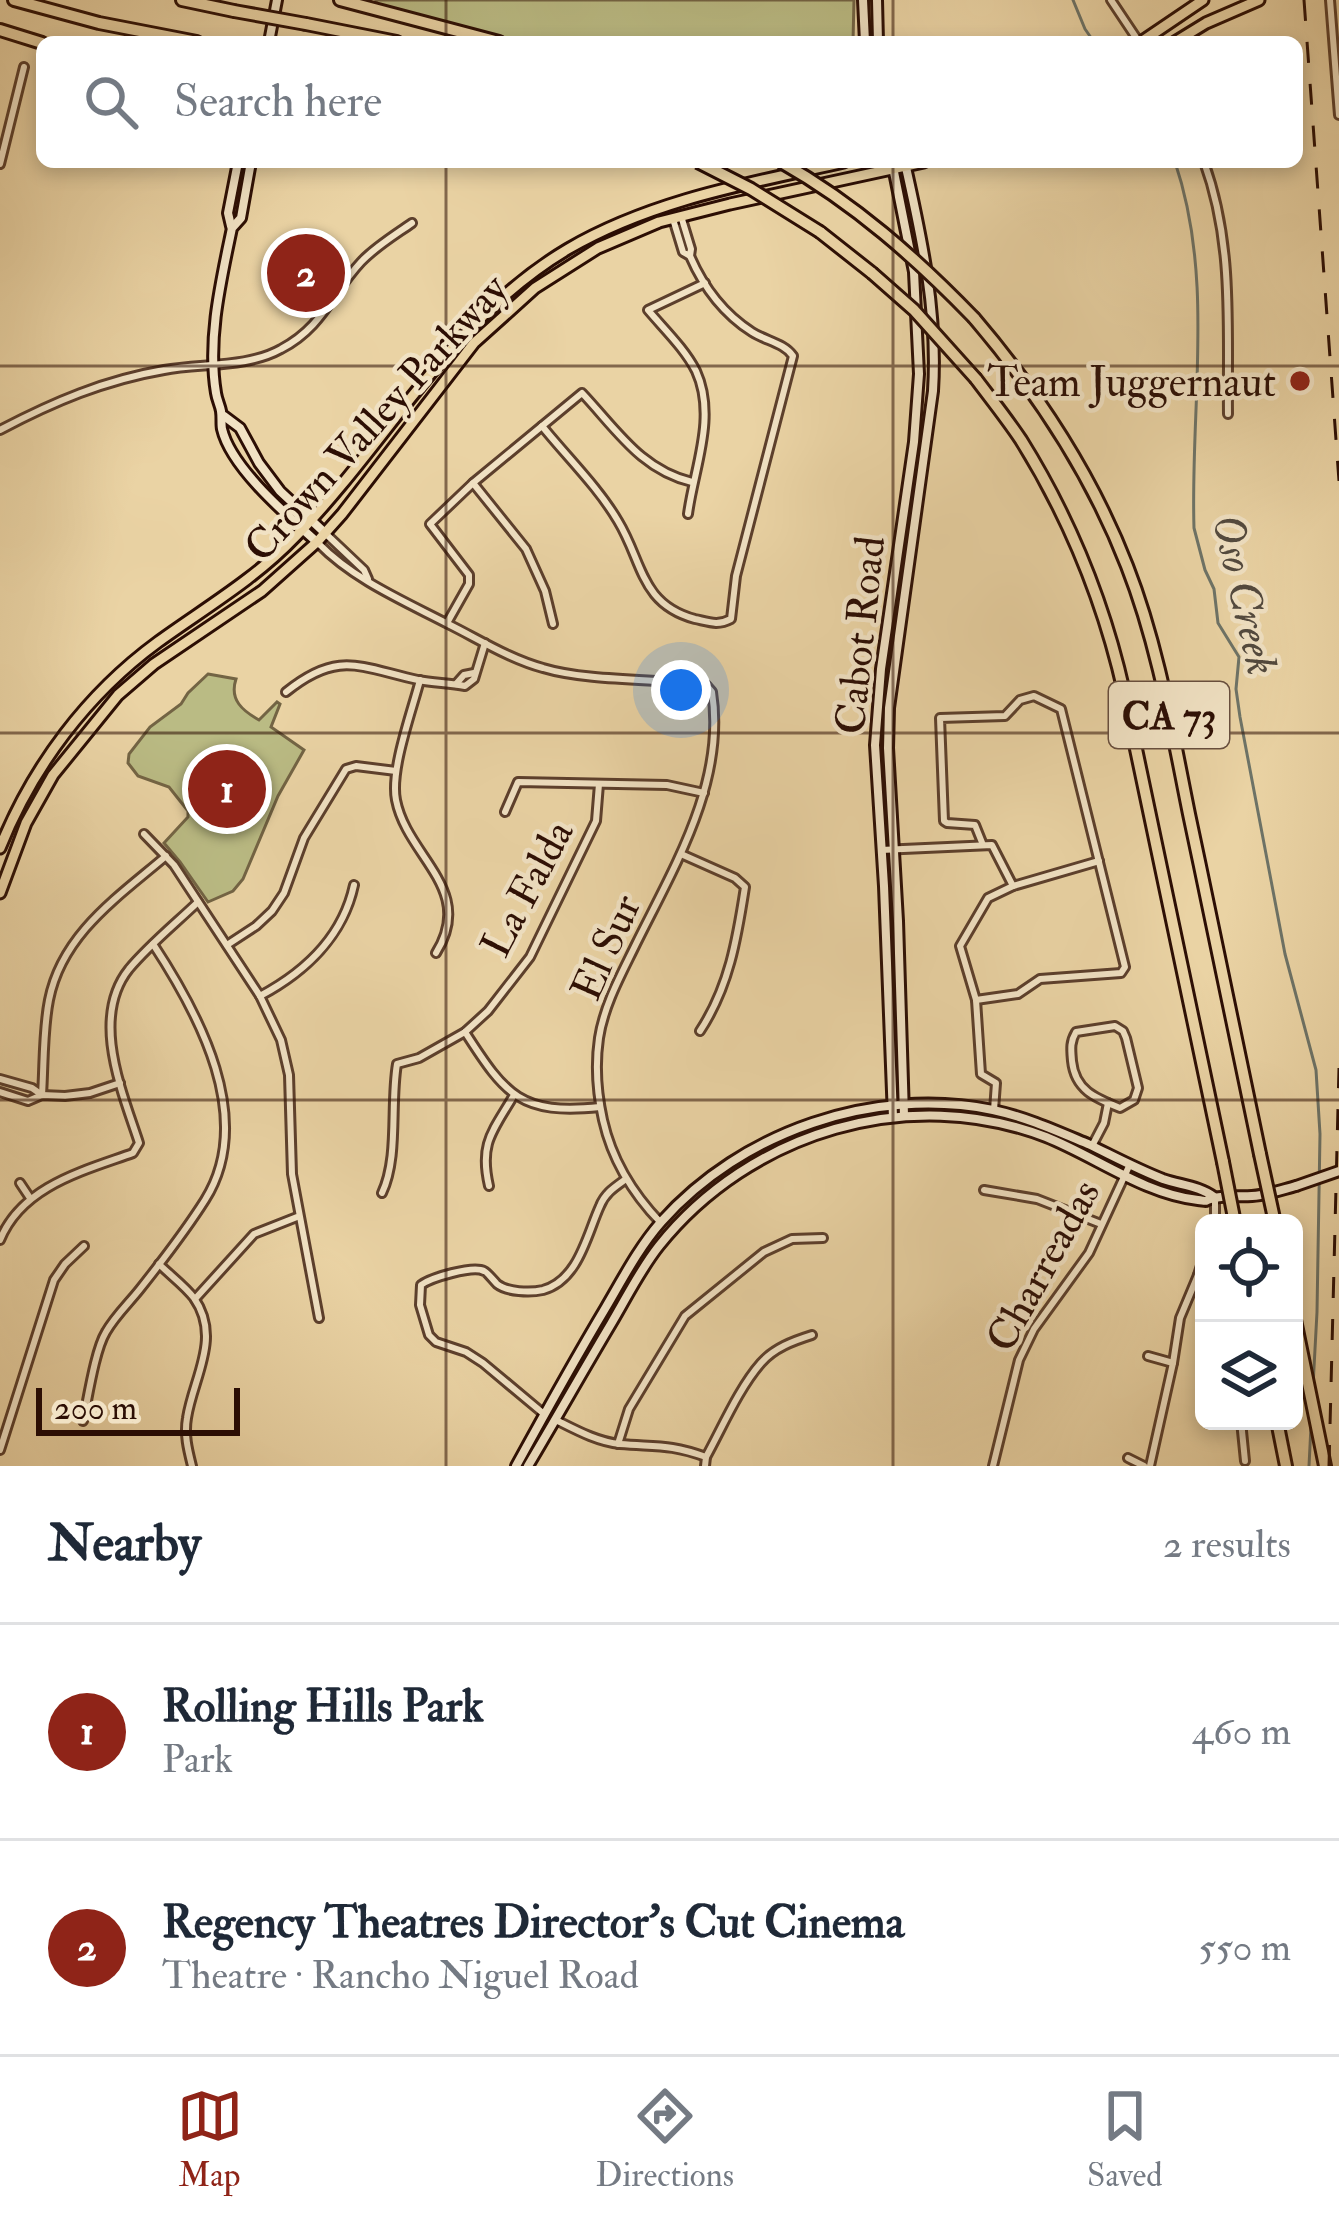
<!DOCTYPE html>
<html lang="en">
<head>
<meta charset="utf-8">
<style>
  :root { --surface:#fff; --page:#f6f6f7; --text:#1f2937; --muted:#747a83; --line:#e0e1e3; --accent:#8f2418 }
  body { margin:0; font-family:"IM FELL Double Pica",serif; background:var(--page); color:var(--text) }
  .controls { position:absolute; right:36px; bottom:36px; display:grid; overflow:hidden; border-radius:18px; box-shadow:0 6px 18px #0003 }
  .controls button { width:108px; height:108px; display:grid; place-items:center; padding:0; border:0; border-bottom:3px solid var(--line); background:var(--surface); color:var(--text); font:60px sans-serif }
  .scale { position:absolute; left:36px; bottom:30px; width:204px; box-sizing:border-box; padding-left:12px; border:6px solid #2c0e04; border-top:0; font-size:33px; line-height:42px; white-space:nowrap; color:#2c0e04; -webkit-text-stroke:9px #f1e2c4; paint-order:stroke }
  .you { position:absolute; left:681px; top:690px; width:42px; height:42px; margin:-30px; border:9px solid #fff; border-radius:50%; background:#1a73e8; box-shadow:0 0 0 18px #1a73e833 }
  .badge { display:grid; place-items:center; width:78px; height:78px; border-radius:50%; background:var(--accent); color:#fff; font-size:39px; font-weight:700 }
  .pin { position:absolute; translate:-50% -50%; border:6px solid #fff; box-shadow:0 3px 12px #0006 }
  .list { margin:0; padding:0; list-style:none }
  h2 { display:flex; justify-content:space-between; align-items:center; height:156px; margin:0; padding:0 48px; font-size:51px }
  h2 small { font-size:39px; font-weight:400; color:var(--muted) }
  .list li { display:grid; grid-template-columns:78px 1fr auto; gap:36px; align-items:center; box-sizing:border-box; height:216px; padding:0 48px; border-top:3px solid var(--line) }
  .list b { display:block; font-size:45px; white-space:nowrap }
  .list p { margin:0; font-size:39px; white-space:nowrap; color:var(--muted) }
  .list em { font-size:39px; font-style:normal; color:var(--muted) }
  .icon { flex:none; width:66px; height:66px; fill:none; stroke:currentColor; stroke-width:2; stroke-linecap:round; stroke-linejoin:round }
  .map { position:relative; flex:none; width:1339px; height:1466px; overflow:hidden }
  .search { position:absolute; background:var(--surface); box-shadow:0 6px 18px #0003; left:36px; right:36px; top:36px; height:132px; display:flex; align-items:center; gap:30px; box-sizing:border-box; padding:0 42px; border-radius:18px; color:var(--muted); font-size:45px }
  .sheet { height:588px; background:var(--surface) }
  nav { display:flex; justify-content:space-around; align-items:center; box-sizing:border-box; height:168px; border-top:3px solid var(--line); background:var(--surface); font-size:33px; color:var(--muted) }
  nav a { display:grid; justify-items:center; gap:6px }
  nav .on { color:var(--accent) }
  .map>svg:first-child { display:block }
  .green { fill:#babb84; stroke:#736444; stroke-width:3 }
  .lines { fill:none; stroke-linecap:round; stroke-linejoin:round }
  .stream { stroke:#6d7367; stroke-width:3 }
  .minor-casing { stroke:#5c3f2c; stroke-width:12 }
  .tertiary-casing { stroke:#5c3f2c; stroke-width:12 }
  .secondary-casing { stroke:#2c0e04; stroke-width:14 }
  .primary-casing { stroke:#2c0e04; stroke-width:15 }
  .motorway-casing { stroke:#2c0e04; stroke-width:16 }
  .minor { stroke:#f1e2c4; stroke-width:6 }
  .tertiary { stroke:#f1e2c4; stroke-width:6 }
  .secondary { stroke:#f1e2c4; stroke-width:8 }
  .primary { stroke:#ead3a4; stroke-width:9 }
  .motorway { stroke:#ead3a4; stroke-width:10 }
  .rail { stroke:#2c0e04; stroke-width:3; stroke-dasharray:21 21; stroke-linecap:butt }
  .secondary-bridge-casing { stroke:#2c0e04; stroke-width:14; stroke-linecap:butt }
  .motorway-bridge-casing { stroke:#2c0e04; stroke-width:16; stroke-linecap:butt }
  .secondary-bridge { stroke:#f1e2c4; stroke-width:8 }
  .motorway-bridge { stroke:#ead3a4; stroke-width:10 }
  .grid { fill:none; stroke:#2c0e04; stroke-width:3; stroke-opacity:0.55 }
  .poi-dot { fill:#8f2418; stroke:#f1e2c4; stroke-width:4.5 }
  .labels { text-anchor:middle; stroke-width:9; stroke-linejoin:round; paint-order:stroke }
  .shield { fill:#f1e2c4; stroke:#674e3e; stroke-width:3 }
  .shield-label { font-size:39px; font-weight:bold; fill:#2c0e04 }
  .poi-label { font-size:42px; fill:#2c0e04; stroke:#f1e2c4; text-anchor:end }
  .street-label { font-size:42px; fill:#2c0e04; stroke:#f1e2c4 }
  .water-label { font-size:45px; font-style:italic; fill:#52493e; stroke:#f1e2c4 }
</style>
</head>
<body>
<div class="map">
<svg width="1339" height="1466" viewBox="0 0 1339 1466">
  <rect width="100%" height="100%" fill="#ead3a4"/>
  <filter id="stains"><feTurbulence type="fractalNoise" baseFrequency=".00167" numOctaves="4"/><feColorMatrix values="0 0 0 0 .2 0 0 0 0 .09 0 0 0 0 .02 0 0 0 .5 -.17"/></filter>
  <radialGradient id="worn" r=".72"><stop offset=".6" stop-color="#630" stop-opacity="0"/><stop offset="1" stop-color="#630" stop-opacity=".3"/></radialGradient>
  <g class="green">
    <polygon points="378,0 854,0 853,42 517,42 373,3"/>
    <path d="M208 674 236 679C229 700 243 711 259 720L277 702 280 704 271 727 304 750 278 796 243 879 233 891 208 902 180 862 164 843 188 817V811L169 787 138 776 128 763 129 754 150 727 181 704 188 693Z"/>
  </g>
  <g class="lines">
    <g class="stream">
      <polyline points="1073,0 1085,29 1094,42"/>
      <path d="M1175 162C1215 280 1190 407 1194 528L1205 570 1214 589 1218 623 1239 657 1236 689 1240 717 1285 954 1316 1070 1320 1134 1317 1312 1313 1386"/>
      <polyline points="1309,1466 1311,1426"/>
    </g>
    <g class="minor-casing">
      <g id="minor">
        <polyline points="1111,0 1139,42"/>
        <path d="M1204 162C1234 244 1227 328 1228 414"/>
        <polyline points="0,164 24,67"/>
        <polyline points="681,216 691,249 690,256"/>
        <path d="M542 426C567 457 598 487 618 521 643 562 640 604 695 619 709 622 718 626 731 619L736 576 793 356C784 343 766 341 752 332 724 314 703 286 690 256L683 252 673 219"/>
        <polyline points="473,483 526,549 545,591 553,624"/>
        <path d="M688 514C694 468 717 417 696 371 685 349 664 329 648 310L705 283"/>
        <path d="M447 623 469 584V575L430 524 473 483 582 393C616 429 641 470 692 482"/>
        <path d="M420 680C412 711 390 770 396 800 407 857 476 889 436 953"/>
        <polyline points="456,684 464,675 474,673"/>
        <path d="M286 692C338 650 359 667 418 680 434 683 449 683 465 686L474 679 485 643"/>
        <polyline points="505,812 518,782 667,785 704,793"/>
        <polyline points="144,834 174,865 260,996 281,1040 289,1075 292,1174 319,1318"/>
        <polyline points="881,850 992,845 1013,886"/>
        <path d="M681 854 735 878 745 887C737 939 729 987 700 1031"/>
        <polyline points="227,945 256,926 272,911 284,893 304,838 346,769 356,766 396,771"/>
        <path d="M260 996C305 972 343 936 354 885"/>
        <polyline points="976,1000 1018,994 1040,979 1121,973 1125,967 1061,709 1034,696 1020,700 1005,716 940,718 944,821 947,823 975,825 983,845"/>
        <path d="M1115 1026 1123 1031 1126 1038 1138 1088 1134 1100 1120 1108C1095 1098 1075 1090 1072 1061 1071 1049 1070 1042 1076 1032Z"/>
        <path d="M465 1032C506 1096 521 1115 600 1107"/>
        <polyline points="0,1079 32,1088 42,1095"/>
        <polyline points="0,1092 28,1101 42,1095 65,1096 90,1093 120,1083"/>
        <path d="M42 1095C44 1064 43 1030 49 1000 62 934 118 897 166 856"/>
        <polyline points="994,1110 996,1083 981,1074 976,1000 960,946 988,898 1013,886 1099,861"/>
        <polyline points="1092,1146 1104,1123 1108,1103"/>
        <polyline points="20,1183 30,1198"/>
        <path d="M489 1186C479 1143 493 1131 514 1095"/>
        <polyline points="984,1190 1037,1199 1101,1224"/>
        <path d="M382 1193C399 1157 390 1105 397 1064L419 1058 465 1032 488 1011 530 957 596 821 599 784"/>
        <polyline points="1215,1223 1215,1198"/>
        <path d="M0 1240C22 1186 83 1171 133 1153L139 1143C122 1091 90 1018 129 969 149 945 175 924 198 902"/>
        <path d="M159 1264C170 1275 185 1286 194 1298 222 1338 193 1378 187 1418 184 1435 188 1450 192 1466"/>
        <polyline points="1198,1275 1204,1256"/>
        <polyline points="195,1299 254,1234 297,1217"/>
        <polyline points="1148,1356 1173,1363"/>
        <path d="M544 1414 483 1363 466 1352 436 1342 429 1335 420 1305 421 1285C430 1278 473 1265 484 1271 486 1271 496 1283 497 1284 507 1292 530 1293 543 1290 579 1280 587 1234 600 1206 605 1193 615 1187 626 1179"/>
        <path d="M556 1420C576 1430 598 1442 620 1444 657 1447 670 1444 706 1457"/>
        <path d="M83 1421C88 1398 95 1350 106 1332 115 1316 129 1303 140 1289 163 1260 186 1230 205 1200 256 1119 199 1014 153 944"/>
        <polyline points="1241,1421 1245,1461"/>
        <polyline points="618,1444 629,1409 685,1316 764,1252 792,1239 823,1238"/>
        <polyline points="0,1450 54,1280 65,1264 84,1246"/>
        <polyline points="1128,1458 1144,1466"/>
        <path d="M705 1466 706 1457C722 1428 739 1388 761 1363 774 1348 793 1341 812 1335"/>
        <polyline points="993,1466 1019,1360 1034,1329 1089,1253 1130,1164"/>
        <polyline points="1150,1466 1173,1363 1180,1318 1198,1275 1204,1274"/>
      </g>
    </g>
    <g class="tertiary-casing">
      <g id="tertiary">
        <polyline points="1330,0 1339,115"/>
        <path d="M0 430C53 402 105 380 164 370 201 363 247 368 281 349 323 327 331 294 361 262 375 247 395 235 412 223"/>
        <polyline points="326,534 364,570 368,579"/>
        <path d="M318 543C354 580 404 601 450 625 480 640 510 659 543 668 586 681 653 679 699 684L706 685 712 692C726 782 674 867 636 944 622 973 604 1005 599 1038 595 1065 597 1093 603 1120 612 1160 632 1193 661 1223"/>
      </g>
    </g>
    <g class="secondary-casing">
      <g id="secondary">
        <polyline points="863,0 865,42"/>
        <polyline points="877,0 878,42"/>
        <polyline points="269,42 277,0"/>
        <path d="M251 162 241 218 232 228C221 281 207 339 216 393 217 400 220 405 221 411 222 417 221 424 222 429 231 468 288 516 317 542"/>
        <polyline points="892,162 914,272 919,374 914,442 881,669 875,745 884,886 893,1117"/>
        <polyline points="231,226 228,213 238,162"/>
        <polyline points="224,416 240,428 259,463 280,491 325,533"/>
        <path d="M904 1115 898 921 888 748 889 708 933 391C938 313 922 238 905 163"/>
        <path d="M516 1466C545 1413 575 1359 606 1307 623 1278 639 1247 661 1222 742 1131 874 1086 993 1110 1026 1117 1057 1131 1088 1144 1113 1156 1137 1169 1163 1179 1180 1185 1200 1186 1214 1197"/>
        <path d="M528 1466C556 1419 583 1371 611 1324 627 1297 640 1270 659 1246 750 1132 909 1084 1046 1137 1096 1157 1144 1194 1198 1200 1212 1202 1200 1201 1215 1198 1227 1195 1240 1197 1252 1196 1267 1195 1281 1190 1296 1186"/>
      </g>
    </g>
    <g class="primary-casing">
      <g id="primary">
        <polyline points="1141,42 1203,0"/>
        <polyline points="1175,42 1206,23 1259,0"/>
        <path d="M0 848C33 766 87 694 158 642 205 608 255 579 295 537 388 442 450 319 568 249 652 200 750 183 844 162"/>
        <polyline points="0,893 26,823 53,775 118,695 154,664 262,591 317,542 342,514 474,343 535,288 598,248 659,222 730,204 924,162"/>
      </g>
    </g>
    <g class="motorway-casing">
      <g id="motorway">
        <polyline points="14,0 99,23 197,42"/>
        <polyline points="182,0 234,11"/>
        <polyline points="340,0 499,42"/>
        <polyline points="306,24 397,42"/>
        <polyline points="0,30 42,43"/>
        <polyline points="820,232 872,273"/>
        <path d="M974 318C1038 393 1091 473 1127 566 1158 645 1172 730 1189 814 1213 927 1236 1040 1260 1154"/>
        <path d="M976 379C991 399 1007 419 1021 440 1069 517 1104 603 1124 692L1223 1162"/>
        <polyline points="1294,1315 1325,1466"/>
        <polyline points="1277,1421 1286,1466"/>
      </g>
    </g>
    <use href="#minor" class="minor"/>
    <use href="#tertiary" class="tertiary"/>
    <use href="#secondary" class="secondary"/>
    <use href="#primary" class="primary"/>
    <use href="#motorway" class="motorway"/>
    <g class="rail">
      <polyline points="1304,0 1339,481"/>
      <polyline points="1329,1466 1339,1068"/>
    </g>
    <g class="secondary-bridge-casing">
      <polyline id="secondary-bridge" points="1296,1186 1339,1171"/>
    </g>
    <g class="motorway-bridge-casing">
      <g id="motorway-bridge">
        <polyline points="234,11 306,24"/>
        <polyline points="698,162 751,189 820,232"/>
        <path d="M781 162C855 204 916 258 974 318"/>
        <polyline points="872,273 914,310 976,379"/>
        <polyline points="1260,1154 1275,1223"/>
        <polyline points="1223,1162 1235,1223"/>
      </g>
    </g>
    <use href="#secondary-bridge" class="secondary-bridge"/>
    <use href="#motorway-bridge" class="motorway-bridge"/>
  </g>
  <path class="grid" d="M446 0V42M893 0V42M446 162V1466M893 162V1466M0 366H1339M0 733H1339M0 1100H1339"/>
  <circle class="poi-dot" cx="1300" cy="381" r="12"/>
  <g class="labels">
    <rect class="shield" x="1109" y="682" width="120" height="66" rx="9"/>
    <g class="shield-label">
      <text x="1169" y="729">CA 73</text>
    </g>
    <g class="poi-label">
      <text x="1276" y="396">Team Juggernaut</text>
    </g>
    <g class="street-label">
      <text transform="translate(375 417) rotate(-48)" y="15">Crown Valley Parkway</text>
      <text transform="translate(859 635) rotate(-84)" y="15">Cabot Road</text>
      <text transform="translate(526 888) rotate(-62)" y="15">La Falda</text>
      <text transform="translate(605 947) rotate(-66)" y="15">El Sur</text>
      <text transform="translate(1042 1265) rotate(-61)" y="15">Charreadas</text>
    </g>
    <g class="water-label">
      <text transform="translate(1246 594) rotate(77)" y="16">Oso Creek</text>
    </g>
  </g>
  <rect width="100%" height="100%" filter="url(#stains)"/>
  <rect width="100%" height="100%" fill="url(#worn)"/>
</svg>
<div class="controls">
<button><svg class="icon" aria-label="locate" viewBox="0 0 24 24"><circle cx="12" cy="12" r="6"/><path d="M12 2v4M12 18v4M2 12h4M18 12h4"/></svg></button>
<button><svg class="icon" aria-label="layers" viewBox="0 0 24 24"><path d="M12 4l9 5-9 5-9-5zM3 14l9 5 9-5"/></svg></button>
</div>
<div class="scale">200 m</div>
<div class="you"></div>
<div class="pin badge" style="left:227px;top:789px">1</div>
<div class="pin badge" style="left:306px;top:273px">2</div>
<div class="search"><svg class="icon" aria-label="search" viewBox="0 0 24 24"><circle cx="10" cy="10" r="6"/><path d="M15 15l6 6"/></svg>Search here</div>
</div>
<section class="sheet">
<h2>Nearby<small>2 results</small></h2>
<ul class="list">
<li><span class="badge">1</span><div><b>Rolling Hills Park</b><p>Park</p></div><em>460 m</em></li>
<li><span class="badge">2</span><div><b>Regency Theatres Director's Cut Cinema</b><p>Theatre · Rancho Niguel Road</p></div><em>550 m</em></li>
</ul>
</section>
<nav>
<a class="on"><svg class="icon" aria-label="map" viewBox="0 0 24 24"><path d="M3 6l6-2 6 2 6-2v14l-6 2-6-2-6 2zM9 4v14M15 6v14"/></svg>Map</a>
<a><svg class="icon" aria-label="directions" viewBox="0 0 24 24"><path d="M12 3l9 9-9 9-9-9zM9 14v-3h6M13 9l2 2-2 2"/></svg>Directions</a>
<a><svg class="icon" aria-label="saved" viewBox="0 0 24 24"><path d="M7 4h10v16l-5-4-5 4z"/></svg>Saved</a>
</nav>
</body>
</html>
